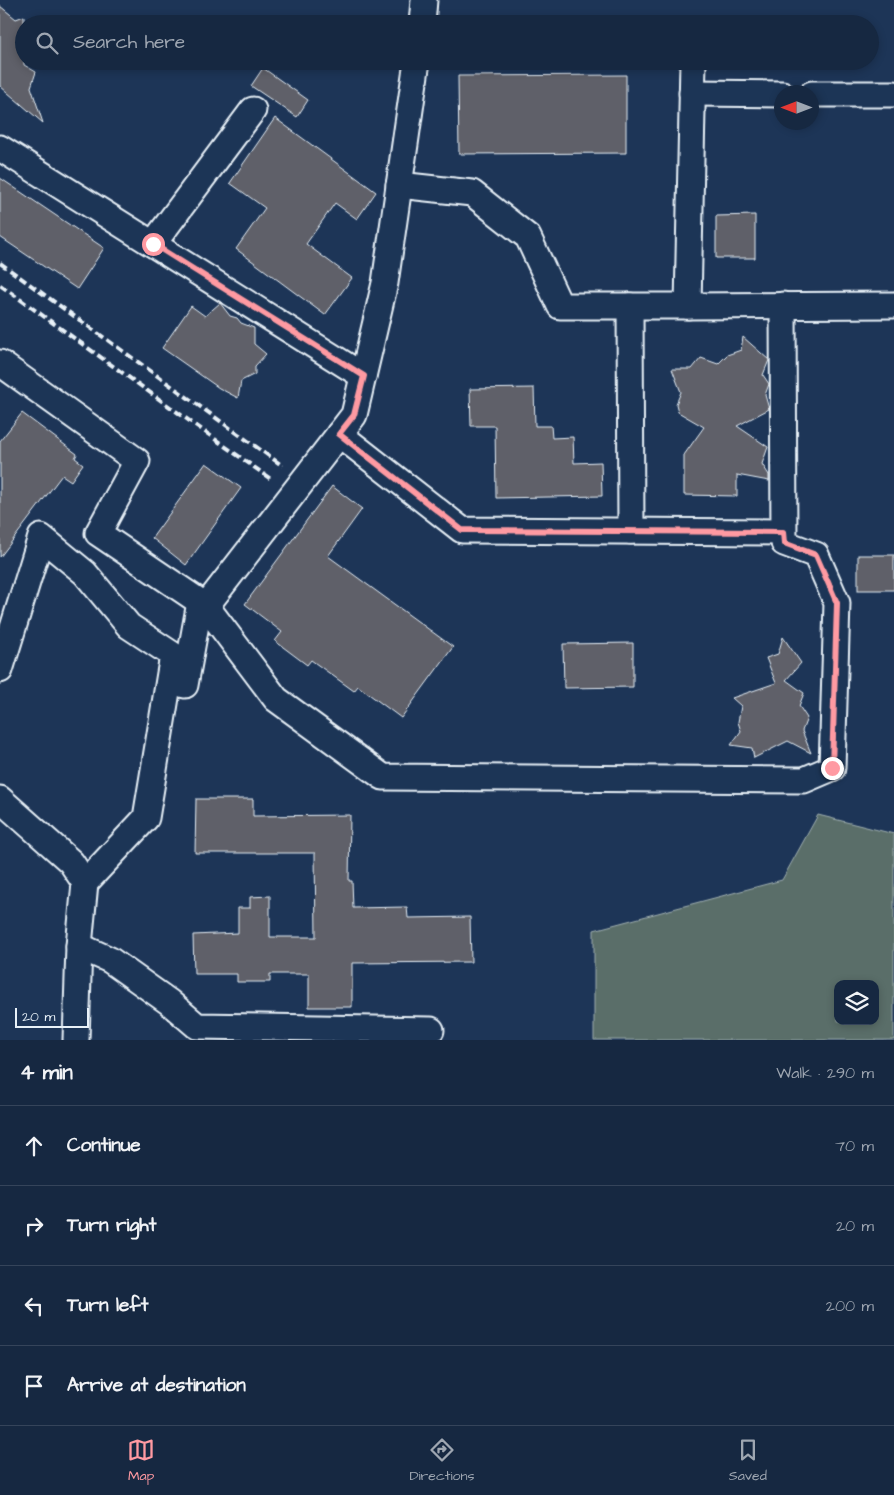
<!DOCTYPE html>
<html lang="en">
<head>
<meta charset="utf-8">
<style>
  :root { --surface:#162841; --page:#1f3048; --text:#f1f3f6; --muted:#9ea6b1; --line:#35445a; --accent:#ff9aa2 }
  body { margin:0; font-family:"Architects Daughter",sans-serif; background:var(--page); color:var(--text) }
  .controls { position:absolute; right:15px; bottom:15px; display:grid; overflow:hidden; border-radius:10px; box-shadow:0 2px 8px #0003 }
  .controls button { width:45px; height:45px; display:grid; place-items:center; padding:0; border:0; border-bottom:1px solid var(--line); background:var(--surface); color:var(--text); font:25px sans-serif }
  .compass { position:absolute; left:774px; top:85px; width:45px; height:45px; border-radius:50%; background:var(--surface); box-shadow:0 2px 8px #0003; rotate:270deg }
  .scale { position:absolute; left:15px; bottom:12px; width:74px; box-sizing:border-box; padding-left:5px; border:2px solid #e8f1f8; border-top:0; font-size:14px; line-height:18px; white-space:nowrap; color:#e8f1f8; -webkit-text-stroke:4px #1d3557; paint-order:stroke }
  .stop { position:absolute; width:15px; height:15px; margin:-11px; border:4px solid #ff9aa2; border-radius:50%; background:#fff }
  .stop.end { background:#ff9aa2; border-color:#fff; box-shadow:0 1px 5px #0008 }
  .list { margin:0; padding:0; list-style:none }
  h2 { display:flex; justify-content:space-between; align-items:center; height:65px; margin:0; padding:0 20px; font-size:21px }
  h2 small { font-size:16px; font-weight:400; color:var(--muted) }
  .list li { display:grid; grid-template-columns:32px 1fr auto; gap:15px; align-items:center; box-sizing:border-box; height:80px; padding:0 20px; border-top:1px solid var(--line) }
  .list b { display:block; font-size:19px; white-space:nowrap }
  .list em { font-size:16px; font-style:normal; color:var(--muted) }
  .icon { flex:none; width:28px; height:28px; fill:none; stroke:currentColor; stroke-width:2; stroke-linecap:round; stroke-linejoin:round }
  .map { position:relative; flex:none; width:894px; height:1040px; overflow:hidden }
  .search { position:absolute; background:var(--surface); box-shadow:0 2px 8px #0003; left:15px; right:15px; top:15px; height:55px; display:flex; align-items:center; gap:12px; box-sizing:border-box; padding:0 18px; border-radius:28px; color:var(--muted); font-size:19px }
  .sheet { height:385px; background:var(--surface) }
  nav { display:flex; justify-content:space-around; align-items:center; box-sizing:border-box; height:70px; border-top:1px solid var(--line); background:var(--surface); font-size:14px; color:var(--muted) }
  nav a { display:grid; justify-items:center; gap:2px }
  nav .on { color:var(--accent) }
  .map>svg:first-child { display:block }
  .green { fill:#5a6e69; stroke:#a1b0b0; fill-rule:evenodd }
  .building { fill:#5f6069; stroke:#e8f1f8 }
  .lines { fill:none; stroke-linecap:round; stroke-linejoin:round }
  .minor-casing { stroke:#e8f1f8; stroke-width:29 }
  .minor { stroke:#1d3557; stroke-width:25 }
  .rail { stroke:#e8f1f8; stroke-width:4; stroke-dasharray:8 4; stroke-linecap:butt }
  .route { stroke:#ff9aa2; stroke-width:6 }
</style>
</head>
<body>
<div class="map">
<svg width="894" height="1040" viewBox="0 0 894 1040">
  <rect width="100%" height="100%" fill="#1d3557"/>
  <filter id="ink" filterUnits="userSpaceOnUse"><feTurbulence type="fractalNoise" baseFrequency=".02" numOctaves="2"/><feDisplacementMap in="SourceGraphic" scale="10" xChannelSelector="R" yChannelSelector="G"/><feConvolveMatrix kernelMatrix="1 2 1 2 8 2 1 2 1" color-interpolation-filters="sRGB"/></filter>
  <g filter="url(#ink)">
    <path class="green" d="M818 815 894 834V1040H594V930L782 880ZM838 984H875V1021H838Z"/>
    <g class="building">
      <polygon points="0,6 16,19 24,16 24,65 36,72 31,87 43,123 0,86"/>
      <polygon points="263,68 308,100 297,117 251,86"/>
      <polygon points="626,75 626,153 459,154 458,76"/>
      <polygon points="275,118 376,192 357,219 335,203 306,244 352,278 325,315 236,249 265,208 230,183"/>
      <polygon points="0,178 104,248 77,289 0,237"/>
      <polygon points="755,215 755,258 716,258 716,216"/>
      <polygon points="220,303 230,316 237,318 241,323 254,328 254,344 266,354 255,366 255,374 241,381 238,398 219,388 162,348 191,306 205,316"/>
      <polygon points="743,337 769,360 763,375 769,384 765,395 769,409 737,426 768,447 762,464 769,475 769,481 737,475 737,496 684,495 684,455 704,427 678,412 676,404 681,392 672,369 692,369 701,358 718,364 727,355 741,350"/>
      <polygon points="534,388 535,426 551,426 552,438 573,437 574,463 601,462 602,496 496,498 495,426 471,426 470,389"/>
      <polygon points="22,413 77,454 75,458 83,464 71,481 62,475 0,557 0,441"/>
      <polygon points="206,463 241,488 186,565 152,538"/>
      <polygon points="332,486 362,509 328,556 453,647 401,718 358,686 354,691 311,660 307,665 275,641 282,632 245,604"/>
      <rect x="858" y="555" width="36" height="35"/>
      <polygon points="783,637 801,663 786,680 804,693 799,706 807,718 802,731 811,753 788,741 754,758 752,748 731,745 741,731 738,722 741,706 732,698 776,683 766,658 778,654"/>
      <polygon points="633,643 633,687 564,688 563,644"/>
      <polygon points="196,799 253,799 253,816 350,815 349,881 352,881 353,908 407,907 408,918 470,917 471,962 352,963 352,1007 309,1007 309,974 270,974 270,982 237,982 237,974 194,974 193,935 238,933 238,908 250,908 250,897 270,896 270,937 316,937 315,853 195,853"/>
    </g>
    <g class="lines">
      <g class="minor-casing">
        <g id="minor">
          <polyline points="422,24 424,0"/>
          <polyline points="692,93 782,94"/>
          <polyline points="812,94 894,94"/>
          <polyline points="0,148 363,376"/>
          <polyline points="399,185 472,193 528,237 560,306 688,306 693,61"/>
          <polyline points="153,244 253,110"/>
          <polyline points="630,306 631,531"/>
          <polyline points="688,306 894,305"/>
          <polyline points="0,363 137,461 98,533 206,606 354,415 385,283 417,61"/>
          <polyline points="339,434 462,530 783,532"/>
          <polyline points="206,606 276,699 383,777 804,780 832,768 837,603 816,555 784,543 783,305"/>
          <polyline points="0,670 41,537 85,573 129,626 173,655 146,818 85,883"/>
          <polyline points="185,685 200,602"/>
          <polyline points="0,799 71,862 85,883 79,946 76,1040"/>
          <polyline points="79,946 110,960 169,1002 197,1026 431,1030"/>
        </g>
      </g>
      <use href="#minor" class="minor"/>
      <g class="rail">
        <polyline points="0,263 283,466"/>
        <polyline points="0,285 272,480"/>
      </g>
    </g>
  </g>
  <g class="lines" filter="url(#ink)">
    <polyline class="route" points="153,244 364,376 354,415 339,434 462,530 783,532 784,543 816,555 837,603 832,768"/>
  </g>
</svg>
<div class="controls">
<button><svg class="icon" aria-label="layers" viewBox="0 0 24 24"><path d="M12 4l9 5-9 5-9-5zM3 14l9 5 9-5"/></svg></button>
</div>
<svg class="compass" viewBox="-18 -18 36 36"><path d="M0-13l5 13h-10z" fill="#e53935"/><path d="M0 13l5-13h-10z" fill="#9ea6b1"/></svg>
<div class="scale">20 m</div>
<div class="stop" style="left:153px;top:244px"></div>
<div class="stop end" style="left:832px;top:768px"></div>
<div class="search"><svg class="icon" aria-label="search" viewBox="0 0 24 24"><circle cx="10" cy="10" r="6"/><path d="M15 15l6 6"/></svg>Search here</div>
</div>
<section class="sheet">
<h2>4 min<small>Walk · 290 m</small></h2>
<ul class="list">
<li><svg class="icon" aria-label="ahead" viewBox="0 0 24 24"><path d="M12 20V5M6 11l6-6 6 6"/></svg><div><b>Continue</b></div><em>70 m</em></li>
<li><svg class="icon" aria-label="right" viewBox="0 0 24 24"><path d="M7 20v-9h11M14 6l5 5-5 5"/></svg><div><b>Turn right</b></div><em>20 m</em></li>
<li><svg class="icon" aria-label="left" viewBox="0 0 24 24"><path d="M17 20v-9H6M10 6l-5 5 5 5"/></svg><div><b>Turn left</b></div><em>200 m</em></li>
<li><svg class="icon" aria-label="arrive" viewBox="0 0 24 24"><path d="M6 21V4h12l-3 4 3 4H6"/></svg><div><b>Arrive at destination</b></div></li>
</ul>
</section>
<nav>
<a class="on"><svg class="icon" aria-label="map" viewBox="0 0 24 24"><path d="M3 6l6-2 6 2 6-2v14l-6 2-6-2-6 2zM9 4v14M15 6v14"/></svg>Map</a>
<a><svg class="icon" aria-label="directions" viewBox="0 0 24 24"><path d="M12 3l9 9-9 9-9-9zM9 14v-3h6M13 9l2 2-2 2"/></svg>Directions</a>
<a><svg class="icon" aria-label="saved" viewBox="0 0 24 24"><path d="M7 4h10v16l-5-4-5 4z"/></svg>Saved</a>
</nav>
</body>
</html>
